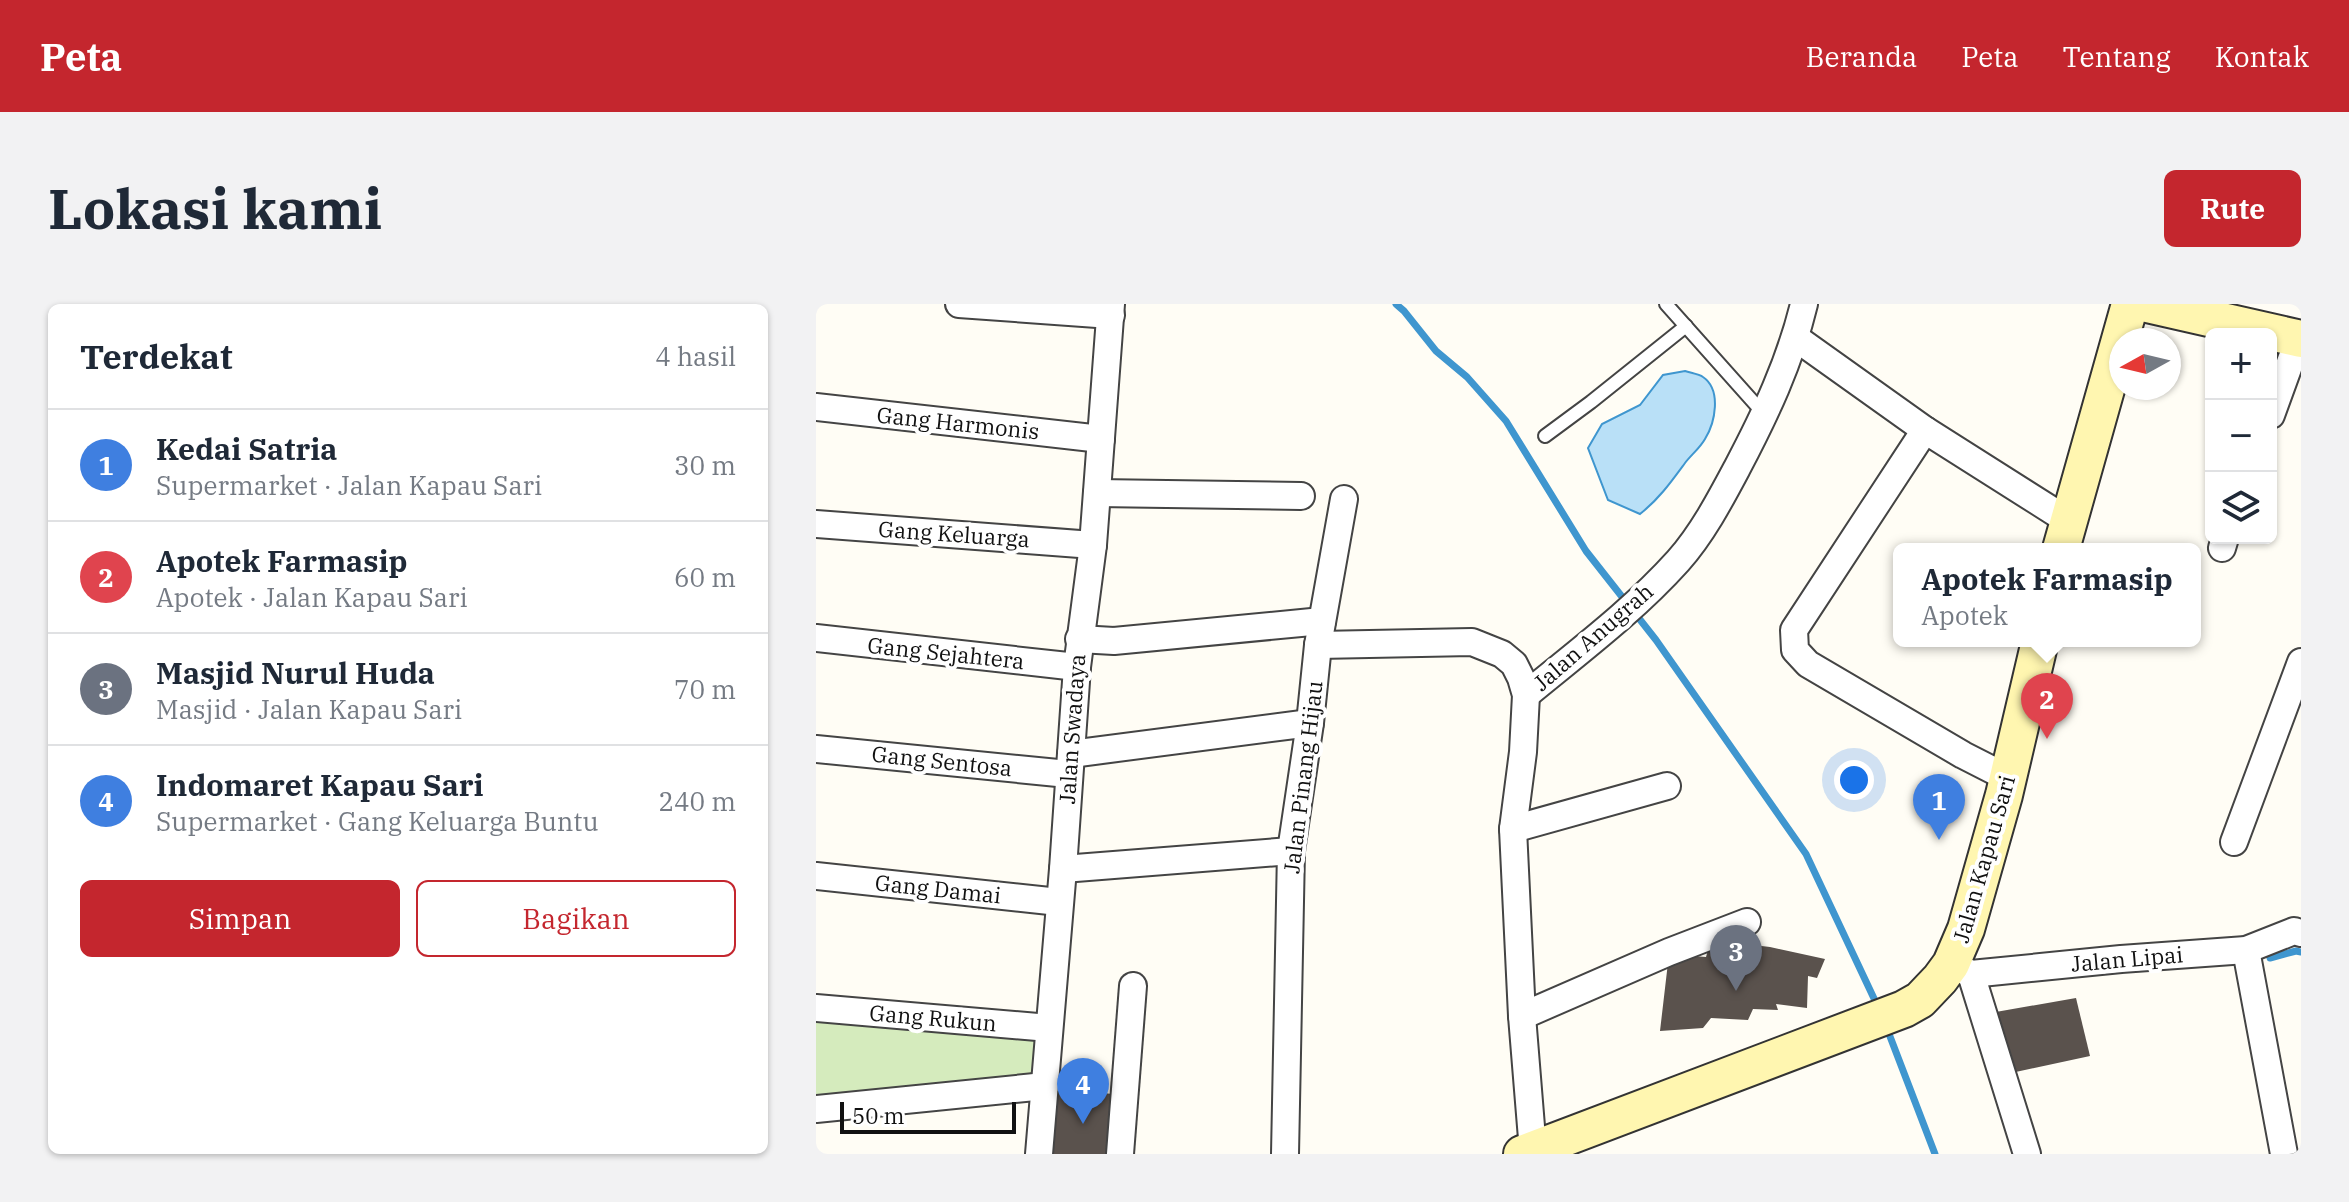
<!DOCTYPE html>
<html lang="id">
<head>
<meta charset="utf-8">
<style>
  :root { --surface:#fff; --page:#f2f2f3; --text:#1f2937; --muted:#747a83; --line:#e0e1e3; --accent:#c4262e }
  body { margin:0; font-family:"IBM Plex Serif",serif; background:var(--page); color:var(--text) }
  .controls { position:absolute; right:24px; top:24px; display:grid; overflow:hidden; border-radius:12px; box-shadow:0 2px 6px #0004 }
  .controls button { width:72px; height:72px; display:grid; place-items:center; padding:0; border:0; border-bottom:2px solid var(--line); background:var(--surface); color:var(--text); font:40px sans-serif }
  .compass { position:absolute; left:1293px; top:24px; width:72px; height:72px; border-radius:50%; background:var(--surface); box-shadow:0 2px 6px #0004; rotate:262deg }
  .scale { position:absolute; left:24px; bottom:20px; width:176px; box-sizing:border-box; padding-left:8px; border:4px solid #111; border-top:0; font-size:22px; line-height:28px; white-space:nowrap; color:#111; -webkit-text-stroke:6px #fff; paint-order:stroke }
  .you { position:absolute; left:1038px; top:476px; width:28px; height:28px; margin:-20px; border:6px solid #fff; border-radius:50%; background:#1a73e8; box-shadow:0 0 0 12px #1a73e833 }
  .badge { display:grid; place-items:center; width:52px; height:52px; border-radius:50%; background:var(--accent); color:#fff; font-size:26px; font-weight:700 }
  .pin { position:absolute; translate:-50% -66px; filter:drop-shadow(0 2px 4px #0008) }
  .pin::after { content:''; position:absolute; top:42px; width:28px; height:24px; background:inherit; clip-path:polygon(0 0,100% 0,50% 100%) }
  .popup { position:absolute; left:1077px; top:239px; width:308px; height:104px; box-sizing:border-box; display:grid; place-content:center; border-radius:12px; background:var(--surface); filter:drop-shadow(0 2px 6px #0005); font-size:26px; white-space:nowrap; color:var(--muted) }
  .popup b { font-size:30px; color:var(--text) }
  .popup::after { content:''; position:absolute; left:50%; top:100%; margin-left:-16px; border:16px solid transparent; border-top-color:var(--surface) }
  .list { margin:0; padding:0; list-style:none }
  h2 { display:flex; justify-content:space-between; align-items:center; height:104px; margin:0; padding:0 32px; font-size:34px }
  h2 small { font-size:26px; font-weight:400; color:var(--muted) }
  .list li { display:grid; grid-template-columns:52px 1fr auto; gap:24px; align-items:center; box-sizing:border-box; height:112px; padding:0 32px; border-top:2px solid var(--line) }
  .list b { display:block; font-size:30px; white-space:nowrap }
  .list p { margin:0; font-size:26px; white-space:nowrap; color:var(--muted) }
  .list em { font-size:26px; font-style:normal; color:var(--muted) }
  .actions { display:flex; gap:16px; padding:24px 32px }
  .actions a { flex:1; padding:18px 0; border:2px solid var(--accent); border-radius:12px; text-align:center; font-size:28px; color:var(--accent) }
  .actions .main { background:var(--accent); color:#fff }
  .icon { flex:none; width:44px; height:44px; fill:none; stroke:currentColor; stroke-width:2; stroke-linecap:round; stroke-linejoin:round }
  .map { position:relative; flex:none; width:1485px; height:850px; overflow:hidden; border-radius:12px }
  header { display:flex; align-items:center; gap:48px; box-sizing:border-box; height:112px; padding:0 40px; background:var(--accent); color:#fff }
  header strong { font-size:38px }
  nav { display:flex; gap:44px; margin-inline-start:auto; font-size:28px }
  .intro { display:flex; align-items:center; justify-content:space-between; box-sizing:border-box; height:192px; padding:0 48px }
  h1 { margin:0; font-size:56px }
  .button { padding:20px 36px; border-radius:12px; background:var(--accent); color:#fff; font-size:28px; font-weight:700 }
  main { display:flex; gap:48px; padding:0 48px }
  aside { flex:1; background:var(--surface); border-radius:12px; box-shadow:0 2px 6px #0004 }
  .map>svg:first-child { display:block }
  .green { fill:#d5ebbd }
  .water { fill:#b9e0f7; stroke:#3f96cf; stroke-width:2 }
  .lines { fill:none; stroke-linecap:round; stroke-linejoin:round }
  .stream { stroke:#3f96cf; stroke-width:7 }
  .building { fill:#5a524d }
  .service-casing { stroke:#444; stroke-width:16 }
  .minor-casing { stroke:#444; stroke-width:30 }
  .secondary-casing { stroke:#333; stroke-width:40 }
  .service { stroke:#fff; stroke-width:12 }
  .minor { stroke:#fff; stroke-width:26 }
  .secondary { stroke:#fff6b0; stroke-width:36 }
  .labels { text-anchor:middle; stroke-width:8; stroke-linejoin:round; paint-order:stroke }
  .street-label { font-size:22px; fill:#111; stroke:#fff }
</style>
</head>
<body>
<header>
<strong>Peta</strong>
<nav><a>Beranda</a><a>Peta</a><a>Tentang</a><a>Kontak</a></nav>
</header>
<div class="intro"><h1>Lokasi kami</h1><a class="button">Rute</a></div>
<main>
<aside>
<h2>Terdekat<small>4 hasil</small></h2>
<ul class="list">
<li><span class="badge" style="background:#3f7fe0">1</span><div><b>Kedai Satria</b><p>Supermarket · Jalan Kapau Sari</p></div><em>30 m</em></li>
<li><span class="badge" style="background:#e0444e">2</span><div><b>Apotek Farmasip</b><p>Apotek · Jalan Kapau Sari</p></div><em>60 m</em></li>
<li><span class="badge" style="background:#6b7280">3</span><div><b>Masjid Nurul Huda</b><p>Masjid · Jalan Kapau Sari</p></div><em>70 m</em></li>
<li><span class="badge" style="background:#3f7fe0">4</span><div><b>Indomaret Kapau Sari</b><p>Supermarket · Gang Keluarga Buntu</p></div><em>240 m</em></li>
</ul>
<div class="actions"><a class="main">Simpan</a><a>Bagikan</a></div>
</aside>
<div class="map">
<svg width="1485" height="850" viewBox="0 0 1485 850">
  <rect width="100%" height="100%" fill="#fffdf5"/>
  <polygon class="green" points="0,704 233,724 229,782 0,805"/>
  <path class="water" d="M869 67C875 69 883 70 887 73 906 86 899 119 889 135 884 144 875 151 869 159 855 178 843 195 824 210L792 196 772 144 786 120 824 101 847 71Z"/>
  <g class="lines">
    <g class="stream">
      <polyline points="580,0 588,7 620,47 651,73 690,117 770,247 840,336 990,550 1062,703"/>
      <polyline points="1454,654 1480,647 1485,648"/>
      <polyline points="1070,722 1119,850"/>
    </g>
  </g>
  <g class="building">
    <polygon points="895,636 954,643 1009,655 1001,674 992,672 991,704 960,700 962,706 937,705 932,716 895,714 887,724 844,727 853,650 890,653"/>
    <polygon points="1260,694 1274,752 1195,769 1174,709"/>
    <polygon points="235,783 305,791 299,850 229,850"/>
  </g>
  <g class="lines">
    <g class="service-casing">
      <g id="service">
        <polyline points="850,0 949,111"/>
        <polyline points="729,132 775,98 870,22"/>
      </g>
    </g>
    <g class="minor-casing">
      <g id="minor">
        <polyline points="143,0 295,11"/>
        <polyline points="980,34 1109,126 1251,216"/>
        <polyline points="0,103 285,135"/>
        <polyline points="1455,111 1483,34"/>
        <polyline points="1109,126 978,326 979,346 992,360 1147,451 1192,474"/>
        <polyline points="281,189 485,192"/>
        <polyline points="0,220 277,241"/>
        <polyline points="1406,244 1409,234"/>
        <polyline points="0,334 261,363"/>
        <polyline points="263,335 298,337 506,317"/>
        <polyline points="502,341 656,338 686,350 698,360 705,374 710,391 707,448 697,525 706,712 717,847"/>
        <path d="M710 391C762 348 817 307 862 257 886 230 904 196 921 164 949 111 974 58 988 0"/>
        <polyline points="0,445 252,470"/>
        <polyline points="255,450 494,419"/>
        <polyline points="697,525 851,482"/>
        <polyline points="1418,538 1485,358"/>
        <polyline points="247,565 475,547"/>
        <polyline points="0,572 243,598"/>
        <polyline points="1430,646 1468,850"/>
        <polyline points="1135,660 1155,670 1305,655 1430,646 1478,627 1485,629"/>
        <polyline points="1155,670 1211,850"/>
        <polyline points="0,704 233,724"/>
        <polyline points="706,712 853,648 931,618"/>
        <polyline points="0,805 229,782"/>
        <polyline points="223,850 247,565 261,363 277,241 295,0"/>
        <polyline points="304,850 317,682"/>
        <polyline points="469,850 475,547 494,419 502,341 528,195"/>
      </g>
    </g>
    <g class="secondary-casing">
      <g id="secondary">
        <polyline points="1331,0 1485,35"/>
        <polyline points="1245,245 1314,0"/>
        <polyline points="706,850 1088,705 1104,696 1124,675 1135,660 1150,625 1188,491 1224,337"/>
      </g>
    </g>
    <use href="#service" class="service"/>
    <use href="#minor" class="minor"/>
    <use href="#secondary" class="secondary"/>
  </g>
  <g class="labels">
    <g class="street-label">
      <text transform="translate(142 119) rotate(6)" y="8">Gang Harmonis</text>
      <text transform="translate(138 230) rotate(4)" y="8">Gang Keluarga</text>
      <text transform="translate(777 333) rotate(-41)" y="8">Jalan Anugrah</text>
      <text transform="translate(130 349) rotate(6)" y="8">Gang Sejahtera</text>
      <text transform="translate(256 425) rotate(-86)" y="8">Jalan Swadaya</text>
      <text transform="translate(126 457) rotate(6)" y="8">Gang Sentosa</text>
      <text transform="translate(487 473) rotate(-83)" y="8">Jalan Pinang Hijau</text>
      <text transform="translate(1168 555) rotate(-74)" y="8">Jalan Kapau Sari</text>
      <text transform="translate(122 585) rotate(6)" y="8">Gang Damai</text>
      <text transform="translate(1311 655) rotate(-5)" y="8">Jalan Lipai</text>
      <text transform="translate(117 714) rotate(5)" y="8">Gang Rukun</text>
    </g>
  </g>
</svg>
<div class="controls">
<button>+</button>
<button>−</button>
<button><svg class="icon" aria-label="layers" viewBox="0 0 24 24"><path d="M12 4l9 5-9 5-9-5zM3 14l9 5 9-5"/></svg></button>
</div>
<svg class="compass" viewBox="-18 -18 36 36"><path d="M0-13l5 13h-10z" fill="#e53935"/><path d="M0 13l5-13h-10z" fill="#747a83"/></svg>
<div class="scale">50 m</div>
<div class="you"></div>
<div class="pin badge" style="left:1123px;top:536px;background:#3f7fe0">1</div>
<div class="pin badge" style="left:1231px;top:435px;background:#e0444e">2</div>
<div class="popup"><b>Apotek Farmasip</b>Apotek</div>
<div class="pin badge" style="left:920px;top:687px;background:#6b7280">3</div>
<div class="pin badge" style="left:267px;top:820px;background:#3f7fe0">4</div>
</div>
</main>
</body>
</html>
